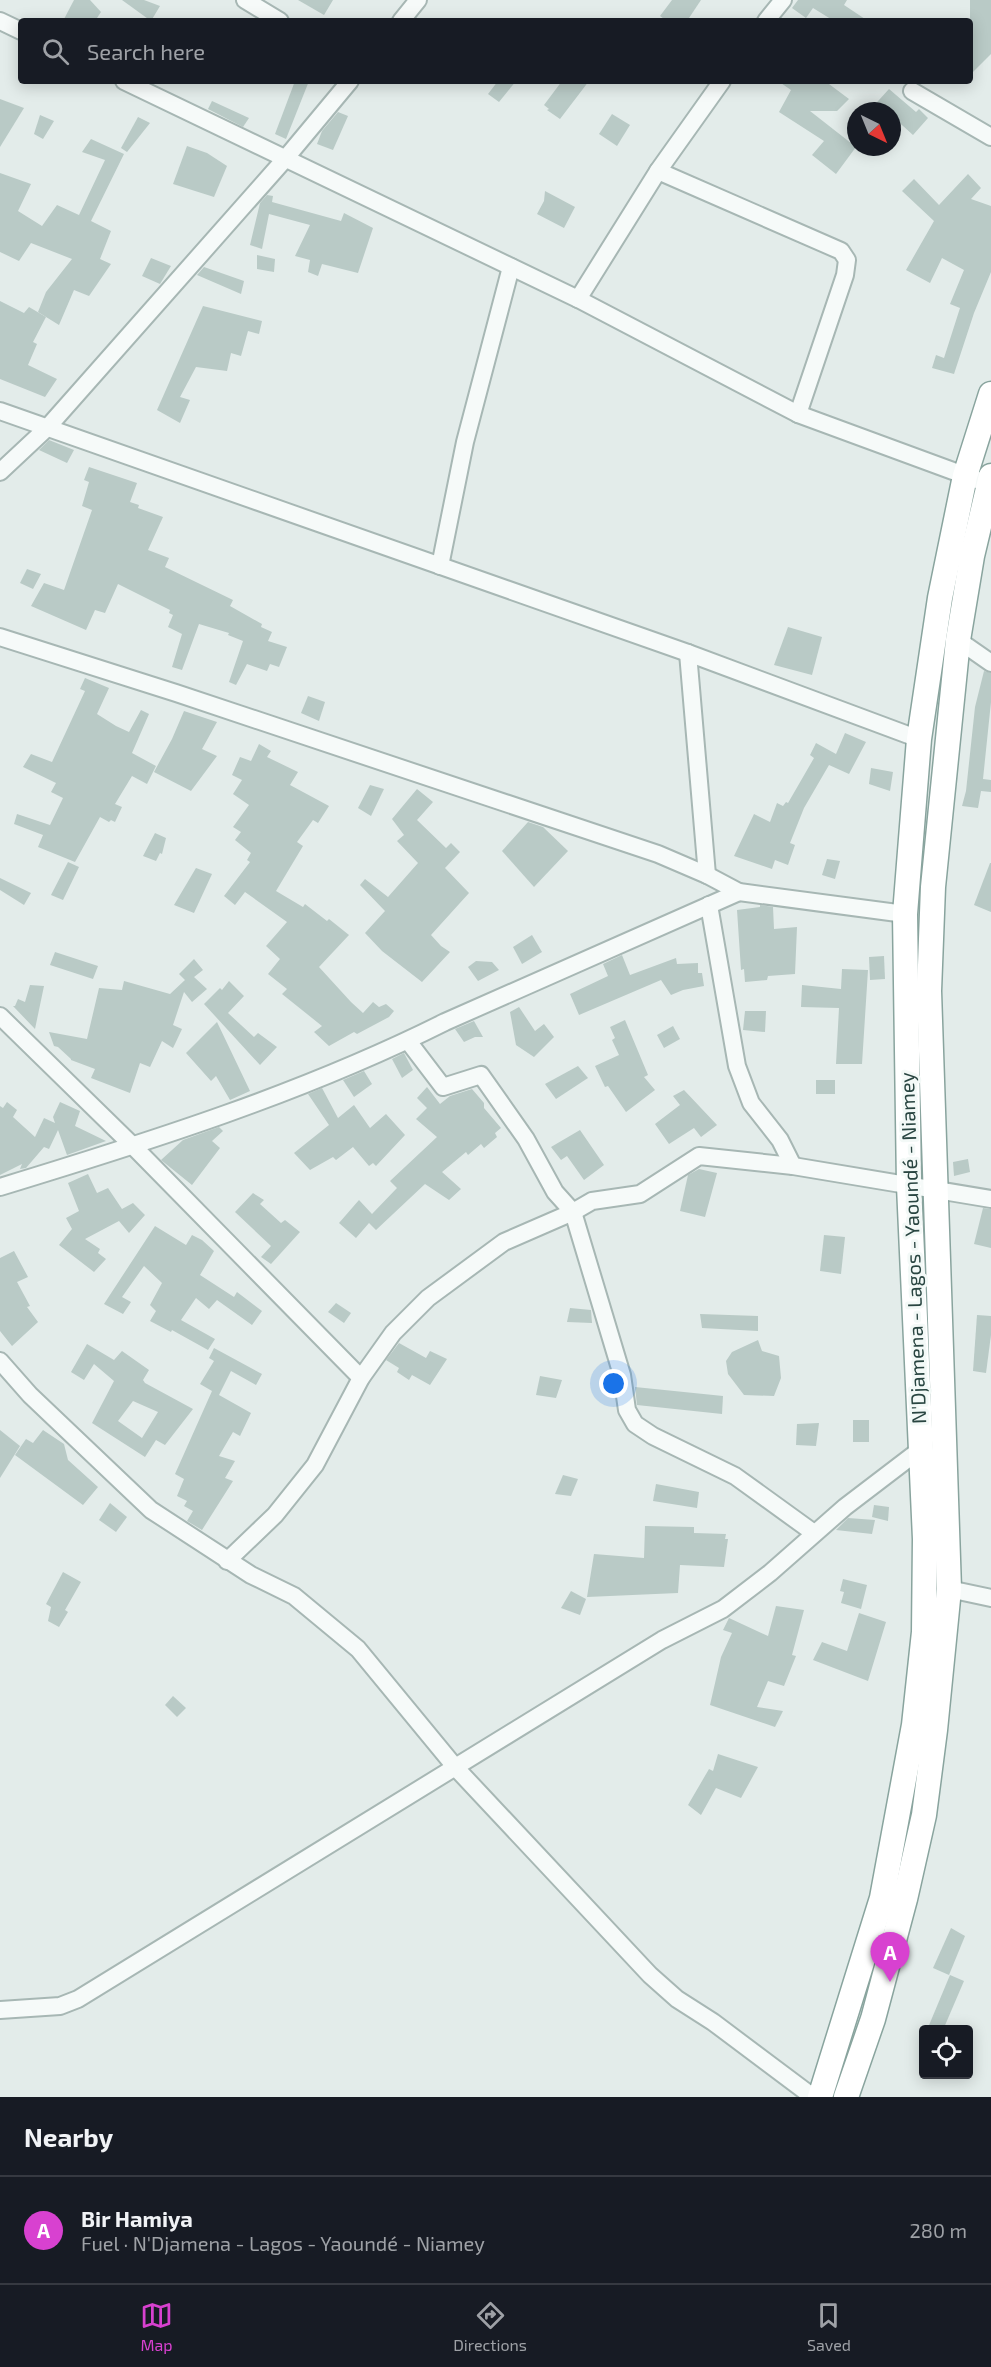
<!DOCTYPE html>
<html lang="en">
<head>
<meta charset="utf-8">
<style>
  :root { --surface:#171b24; --page:#242831; --text:#f1f3f6; --muted:#9ea1a6; --line:#363941; --accent:#d841d0 }
  body { margin:0; font-family:"Exo 2",sans-serif; background:var(--page); color:var(--text) }
  .controls { position:absolute; right:18px; bottom:18px; display:grid; overflow:hidden; border-radius:6px; box-shadow:0 3px 15px #0003 }
  .controls button { width:54px; height:54px; display:grid; place-items:center; padding:0; border:0; border-bottom:2px solid var(--line); background:var(--surface); color:var(--text); font:30px sans-serif }
  .compass { position:absolute; left:847px; top:102px; width:54px; height:54px; border-radius:50%; background:var(--surface); box-shadow:0 3px 15px #0003; rotate:137deg }
  .you { position:absolute; left:614px; top:1384px; width:21px; height:21px; margin:-15px; border:4px solid #fff; border-radius:50%; background:#1a73e8; box-shadow:0 0 0 9px #1a73e833 }
  .badge { display:grid; place-items:center; width:39px; height:39px; border-radius:50%; background:var(--accent); color:#fff; font-size:20px; font-weight:700 }
  .pin { position:absolute; translate:-50% -50px; filter:drop-shadow(0 2px 3px #0008) }
  .pin::after { content:''; position:absolute; top:32px; width:21px; height:18px; background:inherit; clip-path:polygon(0 0,100% 0,50% 100%) }
  .list { margin:0; padding:0; list-style:none }
  h2 { display:flex; justify-content:space-between; align-items:center; height:78px; margin:0; padding:0 24px; font-size:26px }
  h2 small { font-size:20px; font-weight:400; color:var(--muted) }
  .list li { display:grid; grid-template-columns:39px 1fr auto; gap:18px; align-items:center; box-sizing:border-box; height:108px; padding:0 24px; border-top:2px solid var(--line) }
  .list b { display:block; font-size:22px; white-space:nowrap }
  .list p { margin:0; font-size:20px; white-space:nowrap; color:var(--muted) }
  .list em { font-size:20px; font-style:normal; color:var(--muted) }
  .icon { flex:none; width:33px; height:33px; fill:none; stroke:currentColor; stroke-width:2; stroke-linecap:round; stroke-linejoin:round }
  .map { position:relative; flex:none; width:991px; height:2097px; overflow:hidden }
  .search { position:absolute; background:var(--surface); box-shadow:0 3px 15px #0003; left:18px; right:18px; top:18px; height:66px; display:flex; align-items:center; gap:15px; box-sizing:border-box; padding:0 21px; border-radius:6px; color:var(--muted); font-size:22px }
  .sheet { height:186px; background:var(--surface) }
  nav { display:flex; justify-content:space-around; align-items:center; box-sizing:border-box; height:84px; border-top:2px solid var(--line); background:var(--surface); font-size:16px; color:var(--muted) }
  nav a { display:grid; justify-items:center; gap:3px }
  nav .on { color:var(--accent) }
  .map>svg:first-child { display:block }
  .building { fill:#b9cac6; fill-rule:evenodd }
  .lines { fill:none; stroke-linecap:round; stroke-linejoin:round }
  .minor-casing { stroke:#a7b7b4; stroke-width:20 }
  .highway-casing { stroke:#89a49e; stroke-width:27 }
  .minor { stroke:#f6faf9; stroke-width:16 }
  .highway { stroke:#fff; stroke-width:24 }
  .labels { text-anchor:middle; stroke-width:6; stroke-linejoin:round; paint-order:stroke }
  .street-label { font-size:20px; fill:#294541; stroke:#f3f9f7 }
</style>
</head>
<body>
<div class="map">
<svg width="991" height="2097" viewBox="0 0 991 2097">
  <rect width="100%" height="100%" fill="#e3ecea"/>
  <g class="building">
    <polygon points="74,0 90,0 101,12 95,21 63,21"/>
    <polygon points="122,0 144,0 160,6 151,21"/>
    <polygon points="298,0 333,0 324,15"/>
    <polygon points="672,0 701,0 687,21 667,21 660,16"/>
    <polygon points="798,0 847,0 844,5 868,21 834,21 813,8 806,18 792,8"/>
    <polygon points="970,0 991,0 991,54 970,75"/>
    <polygon points="295,81 309,81 286,139 275,134"/>
    <polygon points="498,81 516,81 499,102 488,94"/>
    <polygon points="562,81 589,81 560,119 547,110 549,109 544,105"/>
    <polygon points="778,81 825,81 849,99 837,111 810,111 856,147 836,174 812,155 824,141 779,112 791,90"/>
    <polygon points="889,89 916,112 919,109 928,118 913,135 892,116 892,111 869,111"/>
    <polygon points="0,99 24,108 0,147"/>
    <polygon points="212,101 249,118 243,127 208,109"/>
    <polygon points="338,112 348,116 333,150 317,144 322,131"/>
    <polygon points="612,114 630,125 617,146 599,134"/>
    <polygon points="40,115 54,121 43,139 34,134"/>
    <polygon points="138,117 150,123 127,152 121,148"/>
    <polygon points="91,139 124,154 91,221 111,231 100,259 111,264 89,296 74,290 59,325 38,312 46,292 72,259 31,243 19,261 0,252 0,173 31,184 18,211 42,226 57,205 79,215 105,160 82,152"/>
    <polygon points="187,146 207,153 227,166 214,197 173,184"/>
    <polygon points="968,174 981,188 971,199 991,206 991,272 974,313 954,374 932,368 936,355 944,358 960,308 950,304 964,270 942,258 930,283 906,270 934,221 902,191 914,179 939,205"/>
    <polygon points="545,191 575,207 564,228 537,214 544,201"/>
    <polygon points="267,195 273,196 272,202 341,221 344,213 373,228 358,273 322,264 318,276 308,272 310,260 295,256 310,225 269,214 262,249 250,245 260,203"/>
    <polygon points="257,255 275,259 274,272 257,269"/>
    <polygon points="151,258 171,266 160,284 142,276"/>
    <polygon points="204,267 244,281 241,294 197,275"/>
    <polygon points="0,301 24,313 29,307 46,317 33,342 37,344 28,365 57,379 45,397 0,379"/>
    <polygon points="203,306 262,321 259,334 248,331 241,356 231,353 227,371 196,367 180,397 190,400 180,423 157,410"/>
    <polygon points="49,440 74,450 67,463 39,450"/>
    <polygon points="89,467 137,483 130,502 139,505 138,508 163,517 148,550 169,558 165,567 233,600 230,606 262,624 261,627 272,632 268,641 287,647 279,667 270,664 267,671 247,664 236,685 229,682 243,641 228,635 229,633 199,624 182,670 172,667 182,634 168,627 173,615 169,613 170,610 118,584 105,613 95,610 86,630 31,606 44,583 64,590 92,510 82,506 89,482 84,480"/>
    <polygon points="27,569 41,574 33,589 20,583"/>
    <polygon points="788,627 822,637 812,675 774,665"/>
    <polygon points="984,671 991,673 991,702 983,779 991,780 991,792 981,791 978,808 962,806 966,791 975,707"/>
    <polygon points="85,678 109,688 97,714 116,726 129,732 141,710 149,714 132,753 156,766 147,784 132,776 115,804 122,807 115,822 111,820 109,822 100,817 75,862 38,847 43,835 14,824 17,814 50,825 63,798 51,792 56,783 23,767 31,754 52,762 85,691 80,689"/>
    <polygon points="308,696 325,702 319,721 301,713"/>
    <polygon points="184,711 217,722 202,749 217,756 191,791 154,772 172,739"/>
    <polygon points="845,733 866,742 849,774 829,765 804,808 790,843 795,845 788,865 775,860 772,869 734,856 754,814 770,822 777,803 783,806 786,802 788,803 814,758 810,755 816,743 836,754"/>
    <polygon points="259,744 271,751 267,757 298,772 290,785 329,806 318,823 313,820 297,842 303,846 276,891 303,907 305,904 327,921 329,919 349,935 319,967 351,1002 363,1013 373,1002 379,1007 386,1004 394,1011 389,1017 357,1034 354,1032 329,1046 314,1032 322,1026 282,994 287,989 268,974 280,959 266,946 287,922 245,892 235,905 224,896 250,862 247,860 251,853 235,840 241,832 233,827 249,805 233,794 242,780 232,775 240,757 251,761"/>
    <polygon points="871,768 893,772 890,791 869,784"/>
    <polygon points="370,785 384,789 371,816 358,808"/>
    <polygon points="417,789 433,802 417,820 446,848 451,843 460,852 445,868 469,893 431,935 441,946 450,952 422,982 382,951 365,933 385,911 360,885 365,879 388,897 418,863 397,841 404,835 392,819"/>
    <polygon points="528,822 543,827 568,851 534,887 502,851"/>
    <polygon points="155,833 166,838 162,854 160,853 156,861 143,856"/>
    <polygon points="827,859 840,861 835,879 822,875"/>
    <polygon points="68,862 79,867 63,900 51,895"/>
    <polygon points="990,863 991,863 991,912 974,905"/>
    <polygon points="196,868 212,874 194,913 174,905"/>
    <polygon points="0,878 31,893 24,905 0,890"/>
    <polygon points="760,905 773,907 774,929 797,927 795,974 768,976 767,980 745,982 744,969 741,970 737,910 760,907"/>
    <polygon points="532,935 542,952 522,964 513,947"/>
    <polygon points="55,952 98,966 93,979 50,965"/>
    <polygon points="622,955 630,975 676,958 677,964 698,963 698,973 702,973 704,986 683,990 671,995 661,980 579,1015 570,994 608,976 603,964"/>
    <polygon points="884,956 885,979 870,980 869,957"/>
    <polygon points="194,959 203,970 194,977 207,989 192,1002 184,992 173,1025 182,1029 175,1044 173,1048 162,1041 150,1067 140,1063 130,1093 91,1078 95,1069 71,1060 71,1059 58,1047 54,1046 49,1032 87,1039 99,988 122,990 124,981 170,994 185,980 179,974"/>
    <polygon points="476,961 492,962 499,970 478,981 468,967"/>
    <polygon points="842,969 868,970 862,1064 836,1064 839,1008 801,1007 802,985 841,989"/>
    <polygon points="229,981 244,996 228,1013 254,1037 258,1033 277,1047 260,1065 204,1004 220,988 222,990"/>
    <polygon points="30,985 44,986 35,1029 13,1006 15,1006 18,999 25,1002"/>
    <polygon points="519,1007 535,1031 544,1024 554,1037 534,1057 516,1045 510,1012"/>
    <polygon points="745,1011 766,1011 765,1032 743,1030"/>
    <polygon points="625,1020 648,1075 644,1077 655,1090 626,1112 608,1086 605,1087 595,1066 619,1055 612,1040 615,1038 610,1027"/>
    <polygon points="474,1021 483,1037 475,1037 464,1042 455,1029"/>
    <polygon points="217,1022 250,1091 230,1100 216,1076 211,1081 186,1053"/>
    <polygon points="673,1026 680,1039 664,1048 657,1035"/>
    <polygon points="404,1053 413,1070 402,1078 392,1059"/>
    <polygon points="578,1066 588,1078 556,1099 545,1084"/>
    <polygon points="364,1071 372,1084 354,1097 343,1080"/>
    <rect x="816" y="1080" width="19" height="14"/>
    <polygon points="427,1087 440,1104 450,1096 472,1089 484,1103 484,1108 501,1128 495,1133 497,1137 484,1148 481,1144 468,1155 466,1152 442,1172 461,1189 449,1200 425,1184 376,1230 369,1223 356,1238 339,1223 359,1200 372,1214 397,1188 390,1181 437,1137 416,1119 427,1108 417,1098"/>
    <polygon points="322,1088 338,1118 354,1105 370,1128 386,1114 405,1135 376,1166 373,1163 369,1166 353,1147 336,1160 333,1157 310,1170 294,1153 329,1125 308,1094"/>
    <polygon points="684,1090 717,1125 701,1137 694,1128 669,1144 655,1124 680,1105 673,1096"/>
    <polygon points="7,1102 17,1110 13,1117 35,1137 44,1118 55,1123 53,1117 60,1102 80,1111 75,1126 106,1141 67,1155 58,1130 49,1149 44,1147 26,1168 20,1169 22,1164 0,1175 0,1106 3,1108"/>
    <polygon points="219,1127 223,1131 212,1141 220,1148 192,1185 161,1160 183,1140"/>
    <polygon points="580,1130 604,1165 584,1180 567,1156 561,1160 551,1147"/>
    <polygon points="968,1159 970,1172 954,1176 953,1162"/>
    <polygon points="699,1169 717,1173 705,1217 680,1211 688,1175"/>
    <polygon points="88,1174 97,1193 108,1188 122,1209 133,1203 145,1215 129,1233 119,1221 85,1239 100,1249 98,1253 106,1259 94,1272 59,1245 72,1229 66,1218 79,1211 68,1183"/>
    <polygon points="253,1193 264,1200 260,1204 281,1223 285,1220 300,1232 271,1264 261,1257 271,1246 235,1212"/>
    <polygon points="983,1208 991,1209 991,1248 974,1244"/>
    <polygon points="155,1226 186,1245 192,1235 202,1240 214,1251 200,1275 234,1297 237,1292 262,1311 252,1325 217,1300 209,1309 196,1298 181,1320 215,1339 208,1350 172,1330 171,1332 150,1321 156,1311 150,1305 162,1283 144,1266 122,1297 131,1302 123,1314 104,1304"/>
    <polygon points="824,1235 845,1237 841,1274 820,1271"/>
    <polygon points="14,1251 28,1277 17,1282 30,1306 27,1307 38,1322 12,1346 0,1331 0,1258"/>
    <polygon points="336,1303 351,1313 344,1323 328,1312"/>
    <polygon points="570,1308 591,1310 592,1323 567,1322"/>
    <polygon points="700,1314 758,1316 758,1331 702,1328"/>
    <polygon points="977,1315 991,1316 991,1335 986,1373 973,1371"/>
    <polygon points="758,1340 762,1351 779,1356 781,1378 774,1396 744,1395 728,1374 726,1361 732,1352"/>
    <polygon points="399,1343 426,1358 430,1351 447,1359 430,1385 412,1375 409,1380 397,1372 399,1368 386,1360"/>
    <path d="M87 1344 114 1360 122 1351 149 1370 143 1380 145 1383 193 1409 165 1445 156 1440 145 1457 92 1423 114 1381 94 1364 84 1380 71 1372ZM133 1401 158 1412 142 1438 118 1421Z"/>
    <polygon points="214,1348 262,1374 256,1385 231,1371 219,1395 251,1413 240,1436 233,1432 219,1456 235,1461 225,1478 233,1481 202,1530 187,1521 193,1511 184,1506 187,1501 177,1496 184,1479 175,1474 212,1391 200,1384 214,1361 209,1358"/>
    <polygon points="540,1376 562,1380 556,1398 536,1395"/>
    <polygon points="635,1387 723,1396 722,1414 637,1405"/>
    <rect x="853" y="1420" width="16" height="22"/>
    <polygon points="819,1423 816,1446 796,1445 797,1424"/>
    <polygon points="0,1430 20,1446 0,1478"/>
    <polygon points="43,1430 64,1444 68,1460 98,1487 83,1505 15,1455 26,1439 33,1443"/>
    <polygon points="563,1475 578,1479 571,1496 555,1494"/>
    <polygon points="656,1484 699,1492 697,1508 653,1501"/>
    <polygon points="110,1503 127,1517 116,1532 99,1520"/>
    <polygon points="874,1505 889,1507 888,1521 872,1517"/>
    <polygon points="848,1518 875,1520 872,1534 836,1530"/>
    <polygon points="645,1526 694,1527 694,1533 726,1534 725,1539 728,1539 724,1567 680,1565 678,1593 587,1597 594,1554 644,1558"/>
    <polygon points="63,1572 81,1582 65,1610 68,1612 59,1627 48,1621 51,1607 46,1604"/>
    <polygon points="843,1579 867,1585 861,1609 841,1603 844,1592 840,1591"/>
    <polygon points="571,1591 586,1599 580,1615 561,1608"/>
    <polygon points="776,1606 804,1610 792,1655 796,1656 784,1686 768,1681 757,1707 783,1711 775,1727 710,1705 721,1657 732,1633 723,1630 729,1618 768,1636"/>
    <polygon points="859,1613 886,1622 868,1681 813,1660 822,1642 847,1651"/>
    <polygon points="173,1696 186,1708 177,1717 165,1705"/>
    <polygon points="718,1754 758,1767 741,1798 716,1788 701,1815 688,1805 709,1769 713,1771"/>
    <polygon points="951,1928 965,1936 949,1975 933,1968"/>
    <polygon points="950,1975 964,1981 943,2030 927,2030"/>
  </g>
  <g class="lines">
    <g class="minor-casing">
      <g id="minor">
        <polyline points="245,0 280,21"/>
        <polyline points="0,21 21,31"/>
        <polyline points="401,21 418,0"/>
        <polyline points="766,21 783,0"/>
        <polyline points="124,81 578,299 798,414 991,485"/>
        <polyline points="912,91 991,137"/>
        <polyline points="658,171 841,251 847,260 845,275 798,414"/>
        <polyline points="578,299 658,171 722,81"/>
        <polyline points="0,411 688,653 919,739"/>
        <polyline points="0,472 47,428 285,159 350,81"/>
        <polyline points="440,566 465,442 511,267"/>
        <polyline points="0,637 176,693 658,854 707,875 739,892 905,914"/>
        <polyline points="958,640 991,663"/>
        <polyline points="688,653 707,875"/>
        <polyline points="709,905 737,1066 751,1103 780,1140 793,1166"/>
        <polyline points="0,1016 133,1146 361,1378"/>
        <polyline points="408,1041 443,1087 481,1075 526,1139 555,1192 573,1212 622,1375 627,1410 635,1424 653,1436 735,1476 814,1533"/>
        <path d="M0 1187C151 1141 303 1093 445 1022L739 892"/>
        <polyline points="0,1361 30,1395 151,1510 251,1575 294,1596 358,1649 456,1768 650,1975 677,1999 713,2022 813,2097"/>
        <polyline points="227,1561 275,1515 315,1465 361,1378 393,1333 428,1298 504,1242 573,1212 592,1201 640,1194 699,1156 793,1166 991,1199"/>
        <polyline points="949,1589 991,1598"/>
        <polyline points="0,2010 60,2006 78,1999 662,1640 723,1609 770,1573 845,1507 921,1449"/>
      </g>
    </g>
    <g class="highway-casing">
      <g id="highway">
        <polyline points="820,2097 882,1898 914,1725 924,1632 925,1539 909,1186 905,914 919,739 940,598 965,476 991,394"/>
        <polyline points="846,2097 873,2019 905,1899 924,1815 935,1730 949,1589 929,991 933,887 958,640 972,556 991,476"/>
      </g>
    </g>
    <use href="#minor" class="minor"/>
    <use href="#highway" class="highway"/>
  </g>
  <g class="labels">
    <g class="street-label">
      <text transform="translate(913 1248) rotate(-92)" y="7">N'Djamena - Lagos - Yaoundé - Niamey</text>
    </g>
  </g>
</svg>
<div class="controls">
<button><svg class="icon" aria-label="locate" viewBox="0 0 24 24"><circle cx="12" cy="12" r="6"/><path d="M12 2v4M12 18v4M2 12h4M18 12h4"/></svg></button>
</div>
<svg class="compass" viewBox="-18 -18 36 36"><path d="M0-13l5 13h-10z" fill="#e53935"/><path d="M0 13l5-13h-10z" fill="#9ea1a6"/></svg>
<div class="you"></div>
<div class="pin badge" style="left:890px;top:1982px">A</div>
<div class="search"><svg class="icon" aria-label="search" viewBox="0 0 24 24"><circle cx="10" cy="10" r="6"/><path d="M15 15l6 6"/></svg>Search here</div>
</div>
<section class="sheet">
<h2>Nearby<small></small></h2>
<ul class="list">
<li><span class="badge">A</span><div><b>Bir Hamiya</b><p>Fuel · N'Djamena - Lagos - Yaoundé - Niamey</p></div><em>280 m</em></li>
</ul>
</section>
<nav>
<a class="on"><svg class="icon" aria-label="map" viewBox="0 0 24 24"><path d="M3 6l6-2 6 2 6-2v14l-6 2-6-2-6 2zM9 4v14M15 6v14"/></svg>Map</a>
<a><svg class="icon" aria-label="directions" viewBox="0 0 24 24"><path d="M12 3l9 9-9 9-9-9zM9 14v-3h6M13 9l2 2-2 2"/></svg>Directions</a>
<a><svg class="icon" aria-label="saved" viewBox="0 0 24 24"><path d="M7 4h10v16l-5-4-5 4z"/></svg>Saved</a>
</nav>
</body>
</html>
